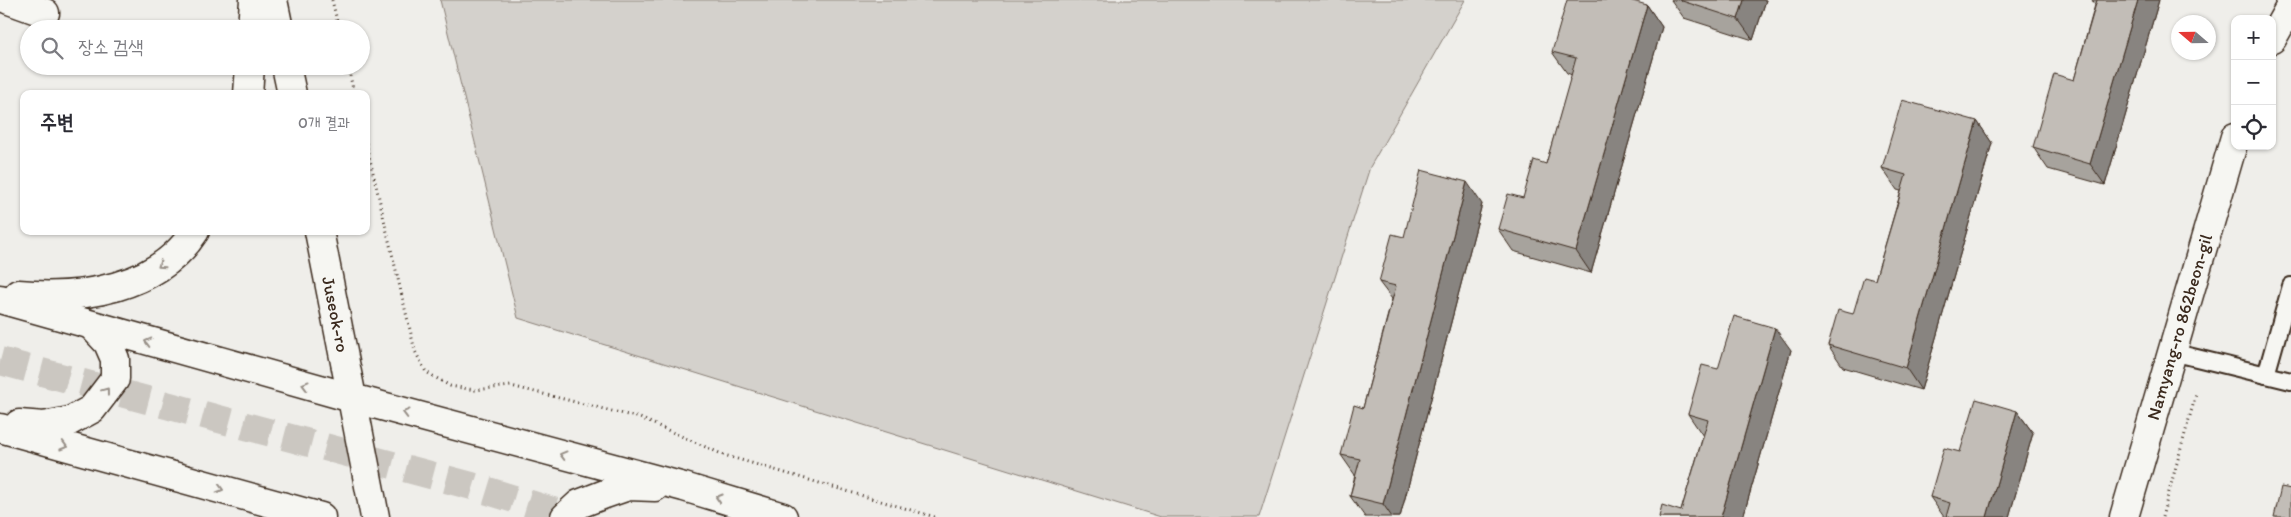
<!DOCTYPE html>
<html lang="ko">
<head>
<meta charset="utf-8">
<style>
  :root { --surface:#fff; --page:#f7f7f7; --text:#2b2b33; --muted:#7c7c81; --line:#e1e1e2 }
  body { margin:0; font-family:Itim,"Poor Story",sans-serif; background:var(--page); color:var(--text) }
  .controls { position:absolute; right:15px; top:15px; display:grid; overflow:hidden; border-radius:10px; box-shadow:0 1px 4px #0004 }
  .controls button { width:45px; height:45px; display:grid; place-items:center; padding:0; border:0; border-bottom:1px solid var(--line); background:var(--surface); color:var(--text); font:25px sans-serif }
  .compass { position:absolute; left:2171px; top:15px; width:45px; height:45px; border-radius:50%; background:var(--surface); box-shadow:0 1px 4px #0004; rotate:290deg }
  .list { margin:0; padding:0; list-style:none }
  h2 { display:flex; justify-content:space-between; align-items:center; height:65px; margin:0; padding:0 20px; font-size:21px }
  h2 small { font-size:16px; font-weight:400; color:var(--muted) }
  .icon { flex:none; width:28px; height:28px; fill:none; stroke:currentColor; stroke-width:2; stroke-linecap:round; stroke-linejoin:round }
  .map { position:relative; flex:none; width:2291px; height:517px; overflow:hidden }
  .search { position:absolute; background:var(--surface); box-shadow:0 1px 4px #0004; left:20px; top:20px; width:350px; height:55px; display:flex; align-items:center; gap:12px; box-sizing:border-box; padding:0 18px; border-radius:28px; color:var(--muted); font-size:19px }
  .panel { position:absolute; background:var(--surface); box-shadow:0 1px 4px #0004; left:20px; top:90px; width:350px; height:145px; border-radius:10px }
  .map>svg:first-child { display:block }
  .green { fill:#d4d1cc; stroke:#887e75 }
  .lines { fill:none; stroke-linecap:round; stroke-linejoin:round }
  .primary-tunnel { stroke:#cbc7c1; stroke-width:28; stroke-dasharray:28 14; stroke-linecap:butt }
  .service-casing { stroke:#3b2a1e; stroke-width:20 }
  .minor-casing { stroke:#3b2a1e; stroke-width:31 }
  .secondary-casing { stroke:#3b2a1e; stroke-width:31 }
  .primary-casing { stroke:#3b2a1e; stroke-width:31 }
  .path { stroke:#3b2a1e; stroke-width:3; stroke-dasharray:1 4; stroke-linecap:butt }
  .service { stroke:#f6f6f2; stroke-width:16 }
  .minor { stroke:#f6f6f2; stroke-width:28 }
  .secondary { stroke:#f6f6f2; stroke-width:28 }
  .primary { stroke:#f6f6f2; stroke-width:28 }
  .wall { fill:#a7a39d; stroke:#3b2a1e }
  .shaded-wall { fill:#888480; stroke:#3b2a1e }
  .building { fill:#c2bdb7; stroke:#3b2a1e }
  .oneway { stroke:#989088 }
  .labels { text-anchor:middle; stroke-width:4.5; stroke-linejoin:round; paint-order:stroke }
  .street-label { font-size:18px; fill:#3b2a1e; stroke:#f6f6f2 }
</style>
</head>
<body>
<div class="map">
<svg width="2291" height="517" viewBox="0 0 2291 517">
  <rect width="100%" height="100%" fill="#efeeea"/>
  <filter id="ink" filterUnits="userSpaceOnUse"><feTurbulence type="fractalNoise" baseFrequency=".02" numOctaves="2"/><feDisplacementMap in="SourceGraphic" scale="10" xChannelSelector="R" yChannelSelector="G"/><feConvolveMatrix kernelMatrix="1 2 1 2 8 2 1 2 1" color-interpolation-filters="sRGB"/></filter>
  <g filter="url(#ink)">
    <polygon class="green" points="440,0 1465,0 1370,167 1259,517 1161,517 518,318"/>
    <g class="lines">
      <polyline class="primary-tunnel" points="0,361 472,486 572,517"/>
      <g class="service-casing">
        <g id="service">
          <polyline points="2172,352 2291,381"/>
          <polyline points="2266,375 2291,286"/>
        </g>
      </g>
      <g class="minor-casing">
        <g id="minor">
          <polyline points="9,0 45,13"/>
          <polyline points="2272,39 2291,5"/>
          <path id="s1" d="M2124 517 2235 137"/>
        </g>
      </g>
      <g class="secondary-casing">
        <g id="secondary">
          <polyline points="273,0 279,29"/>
          <polyline points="286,66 292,94"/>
          <path id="s2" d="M319 231 352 398 684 487 783 517"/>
          <polyline points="565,517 579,504 605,494 628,486 655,487"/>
        </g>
      </g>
      <g class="primary-casing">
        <g id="primary">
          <polyline points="252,29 254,0"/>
          <polyline points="248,94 250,66"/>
          <path d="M18 294C81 300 158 289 195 231"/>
          <polyline points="0,299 352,398 375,517"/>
          <polyline points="19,424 44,426 70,421 92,409 115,379 115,359 108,343 93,327"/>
          <polyline points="0,428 321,517"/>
        </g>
      </g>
      <g class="path">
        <polyline points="332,0 339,29"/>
        <polyline points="348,66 354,94"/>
        <polyline points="366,143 415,351 426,372 450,386 475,390 511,386 640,418 724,455 935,517"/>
        <polyline points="2162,517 2196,394"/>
      </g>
      <use href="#service" class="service"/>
      <use href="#minor" class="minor"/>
      <use href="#secondary" class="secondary"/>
      <use href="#primary" class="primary"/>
    </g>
    <g class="wall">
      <polygon points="1671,0 1766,0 1753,40 1684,18"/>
      <polygon points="2092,0 2159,0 2105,185 2048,169 2033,147 2074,80 2095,5"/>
      <polygon points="1647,5 1662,27 1591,273 1513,251 1498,229 1523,198 1546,164 1572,75 1567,73 1552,52"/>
      <polygon points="1977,121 1992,143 1921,390 1843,367 1828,345 1853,314 1875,280 1901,191 1897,190 1882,168"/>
      <polygon points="1482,204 1400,517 1365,517 1350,496 1355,475 1341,455 1363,408 1392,299 1379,282 1404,237"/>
      <polygon points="1791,350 1743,517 1659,517 1681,511 1703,436 1688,414 1718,369"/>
      <polygon points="2017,411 2033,433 2009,517 1944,517 1930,497 1960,452"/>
    </g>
    <g class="shaded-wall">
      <polygon points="1744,0 1766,0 1753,40 1738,19"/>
      <polygon points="2138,0 2159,0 2105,185 2090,164"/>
      <polygon points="1647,5 1662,27 1591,273 1576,251"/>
      <polygon points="1977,121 1992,143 1921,390 1906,368"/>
      <polygon points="1467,182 1482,204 1400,517 1392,517 1383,504"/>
      <polygon points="1775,328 1791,350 1743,517 1721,517"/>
      <polygon points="2017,411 2033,433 2009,517 1987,517"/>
    </g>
    <g class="building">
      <polygon points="1567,0 1629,0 1647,5 1576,251 1498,229 1508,194 1523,198 1534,160 1546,164 1576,58 1552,52"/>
      <polygon points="1679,0 1744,0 1738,19"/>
      <polygon points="2097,0 2138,0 2090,164 2033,147 2054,74 2074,80"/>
      <polygon points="1902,100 1977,121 1906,368 1828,345 1838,310 1853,314 1864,277 1875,280 1906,175 1882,168"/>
      <polygon points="1421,170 1467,182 1383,504 1350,496 1360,459 1341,455 1354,405 1363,408 1396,286 1379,282 1392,234 1404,237"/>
      <polygon points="1734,316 1775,328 1721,517 1659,517 1662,505 1681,511 1708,420 1688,414 1702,365 1718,369"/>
      <polygon points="1976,399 2017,411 1987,517 1946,517 1950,503 1930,497 1944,448 1960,452"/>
      <polygon points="2281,487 2291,489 2291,517 2274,517"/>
    </g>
    <defs><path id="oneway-chevron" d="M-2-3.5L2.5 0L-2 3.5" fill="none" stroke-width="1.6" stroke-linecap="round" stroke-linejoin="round" transform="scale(1.25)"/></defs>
    <g class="oneway">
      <use href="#oneway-chevron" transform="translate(161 265) rotate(145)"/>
      <use href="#oneway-chevron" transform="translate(148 342) rotate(-165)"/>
      <use href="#oneway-chevron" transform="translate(305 385) rotate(-165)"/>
      <use href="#oneway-chevron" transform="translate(106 391) rotate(-53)"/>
      <use href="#oneway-chevron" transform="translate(406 413) rotate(-165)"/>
      <use href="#oneway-chevron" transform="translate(64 446) rotate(16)"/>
      <use href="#oneway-chevron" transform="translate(563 455) rotate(-165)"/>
      <use href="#oneway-chevron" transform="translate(220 489) rotate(16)"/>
      <use href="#oneway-chevron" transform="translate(719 498) rotate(-163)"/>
    </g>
  </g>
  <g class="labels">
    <g class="street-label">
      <text dy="6" stroke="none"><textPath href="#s2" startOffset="85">Juseok-ro</textPath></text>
      <text dy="6" stroke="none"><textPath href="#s1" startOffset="198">Namyang-ro 862beon-gil</textPath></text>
    </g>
  </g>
</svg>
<div class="controls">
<button>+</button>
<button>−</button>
<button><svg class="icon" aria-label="locate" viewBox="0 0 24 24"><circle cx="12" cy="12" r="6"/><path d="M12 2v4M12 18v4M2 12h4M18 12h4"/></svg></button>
</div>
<svg class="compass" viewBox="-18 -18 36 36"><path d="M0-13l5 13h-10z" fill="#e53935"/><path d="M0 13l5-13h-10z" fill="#7c7c81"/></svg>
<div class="search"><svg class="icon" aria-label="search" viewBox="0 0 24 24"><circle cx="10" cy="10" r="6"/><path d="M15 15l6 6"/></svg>장소 검색</div>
<section class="panel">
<h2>주변<small>0개 결과</small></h2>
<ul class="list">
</ul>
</section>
</div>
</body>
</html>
